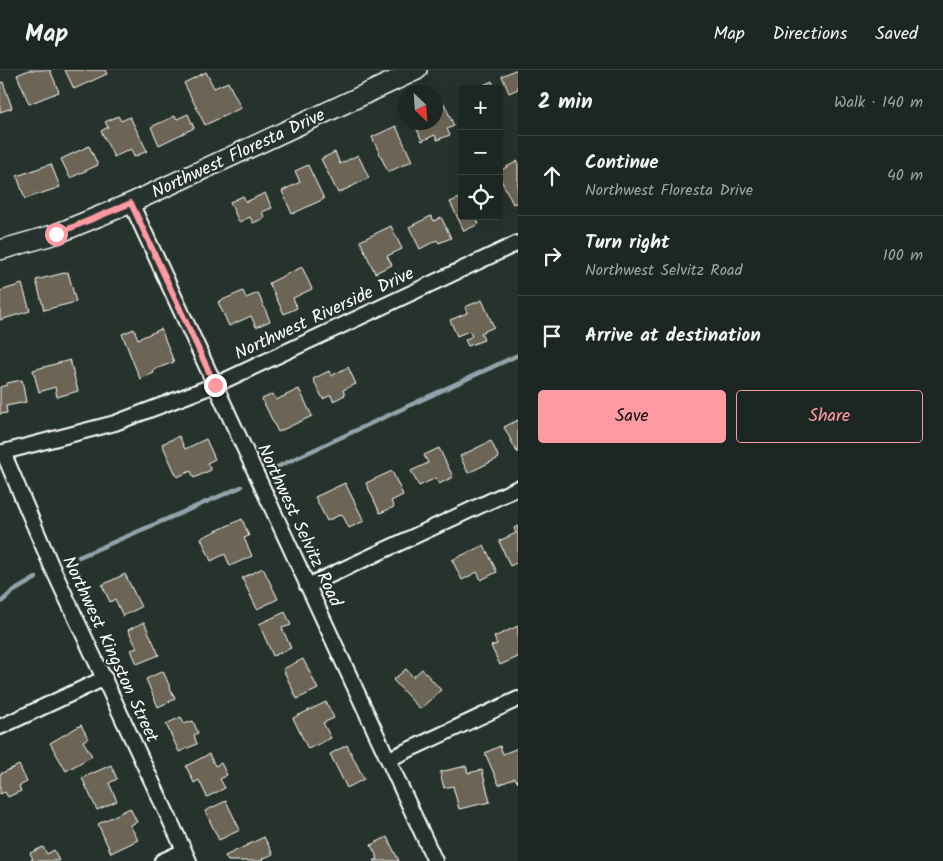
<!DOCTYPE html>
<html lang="en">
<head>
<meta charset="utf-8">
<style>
  :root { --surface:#1c2622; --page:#29322f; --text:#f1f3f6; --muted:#a0a5a5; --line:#3a4340; --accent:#ff9aa2 }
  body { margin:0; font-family:Kalam,sans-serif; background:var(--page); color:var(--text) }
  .controls { position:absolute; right:15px; top:15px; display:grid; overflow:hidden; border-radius:5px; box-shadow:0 5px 20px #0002 }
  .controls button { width:45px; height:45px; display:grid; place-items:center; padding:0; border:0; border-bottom:1px solid var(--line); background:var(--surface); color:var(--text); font:25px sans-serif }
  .compass { position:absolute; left:398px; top:15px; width:45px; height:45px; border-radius:50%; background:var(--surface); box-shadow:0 5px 20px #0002; rotate:155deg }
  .stop { position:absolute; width:15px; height:15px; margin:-11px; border:4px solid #ff9aa2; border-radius:50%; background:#fff }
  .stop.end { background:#ff9aa2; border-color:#fff; box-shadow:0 1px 5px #0008 }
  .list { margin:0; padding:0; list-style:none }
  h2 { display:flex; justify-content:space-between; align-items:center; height:65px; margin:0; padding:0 20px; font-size:21px }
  h2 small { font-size:16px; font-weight:400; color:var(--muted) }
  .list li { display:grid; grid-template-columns:32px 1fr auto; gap:15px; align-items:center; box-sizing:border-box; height:80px; padding:0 20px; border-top:1px solid var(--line) }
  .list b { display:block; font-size:19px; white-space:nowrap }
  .list p { margin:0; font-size:16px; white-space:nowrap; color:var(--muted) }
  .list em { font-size:16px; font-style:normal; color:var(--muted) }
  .actions { display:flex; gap:10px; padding:15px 20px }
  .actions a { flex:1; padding:11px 0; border:1px solid var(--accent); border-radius:5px; text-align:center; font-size:18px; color:var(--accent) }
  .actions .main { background:var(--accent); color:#111 }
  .icon { flex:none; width:28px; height:28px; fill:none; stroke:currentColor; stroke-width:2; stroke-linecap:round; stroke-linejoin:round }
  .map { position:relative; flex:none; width:518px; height:791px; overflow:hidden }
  header { display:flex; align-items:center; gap:30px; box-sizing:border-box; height:70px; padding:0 25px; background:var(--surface); border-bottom:1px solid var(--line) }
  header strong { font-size:24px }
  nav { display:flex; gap:28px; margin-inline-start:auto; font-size:18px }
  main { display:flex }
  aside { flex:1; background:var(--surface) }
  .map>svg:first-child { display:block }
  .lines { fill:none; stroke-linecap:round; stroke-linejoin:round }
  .stream { stroke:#92a4aa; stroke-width:4.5 }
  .building { fill:#6c6555; stroke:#fff }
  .street-casing { stroke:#fff; stroke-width:18 }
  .secondary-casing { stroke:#fff; stroke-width:22 }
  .street { stroke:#26332d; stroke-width:14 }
  .secondary { stroke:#26332d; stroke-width:19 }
  .route { stroke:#ff9aa2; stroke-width:6 }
  .labels { text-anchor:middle; stroke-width:4; stroke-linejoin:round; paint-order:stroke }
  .street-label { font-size:18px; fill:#fff; stroke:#26332d }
</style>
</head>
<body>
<header>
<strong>Map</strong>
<nav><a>Map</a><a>Directions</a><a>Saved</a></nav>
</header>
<main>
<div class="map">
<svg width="518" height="791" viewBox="0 0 518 791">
  <rect width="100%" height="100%" fill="#26332d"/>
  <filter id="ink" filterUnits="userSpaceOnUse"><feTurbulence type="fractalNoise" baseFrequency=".02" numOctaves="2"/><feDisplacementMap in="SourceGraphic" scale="10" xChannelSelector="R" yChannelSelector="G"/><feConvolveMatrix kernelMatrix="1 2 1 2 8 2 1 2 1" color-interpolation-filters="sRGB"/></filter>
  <g filter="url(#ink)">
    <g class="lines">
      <g class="stream">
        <polyline points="277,397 518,285"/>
        <polyline points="79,487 241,417"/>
        <polyline points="0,533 12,522 36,508"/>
      </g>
    </g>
    <g class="building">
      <polygon points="29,0 50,0 59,22 29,34 17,5"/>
      <polygon points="65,0 105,0 107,4 74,19"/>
      <polygon points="515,0 518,0 518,19 509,23 502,6"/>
      <polygon points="206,2 214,18 228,12 241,38 205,55 184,13"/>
      <polygon points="492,11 495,19 475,19"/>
      <polygon points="3,12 12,38 0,42 0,13"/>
      <polygon points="444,33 454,56 447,59 450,65 437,70 435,65 422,71 414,52 436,52 436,37"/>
      <polygon points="188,44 194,58 159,75 151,57 175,46 177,49"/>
      <polygon points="118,46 121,51 130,47 147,81 134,87 131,79 114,87 101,61 108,57 105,52"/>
      <polygon points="396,56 412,91 388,102 372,67"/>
      <polygon points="89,76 98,95 70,108 61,89"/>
      <polygon points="335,82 340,94 358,85 369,108 338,123 321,89"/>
      <polygon points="518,91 518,132 513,134 499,106 499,101"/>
      <polygon points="51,94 60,117 25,129 17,106"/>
      <polygon points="308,95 324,129 292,144 282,121 300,112 295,101"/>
      <polygon points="265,123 272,138 262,142 265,148 253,153 250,147 239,152 230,132 243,126 246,132"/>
      <polygon points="462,127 462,146 481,146 476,148 479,154 464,161 450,132"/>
      <polygon points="431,146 434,151 441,147 451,168 439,173 437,170 420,179 409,157"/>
      <polygon points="391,156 402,179 387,186 392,195 375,203 360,171"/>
      <polygon points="302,197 312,219 293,228 297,238 284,244 269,213"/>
      <polygon points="68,202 76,232 44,240 36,210"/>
      <polygon points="22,214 30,241 0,250 0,221"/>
      <polygon points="243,221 246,228 258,223 270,251 256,257 251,246 229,256 218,232"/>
      <polygon points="482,230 494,257 481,263 484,270 468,276 465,270 472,266 469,261 457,266 450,250 467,243 465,237"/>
      <polygon points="134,259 138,269 161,259 174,292 153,300 154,303 140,309 122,264"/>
      <polygon points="70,290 78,321 57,327 55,317 39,322 33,300"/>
      <polygon points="348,297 356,314 343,320 345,325 333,331 331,325 323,329 313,309 329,301 331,306"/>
      <polygon points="22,310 26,332 6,336 7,343 0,344 0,317 7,315 7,313"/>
      <polygon points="299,319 312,346 278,362 262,329 273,324 276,330"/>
      <polygon points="518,350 518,382 517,382 504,357"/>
      <polygon points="179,366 185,379 206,369 215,389 207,393 211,400 194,408 191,401 177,407 162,374"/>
      <polygon points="491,371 499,388 468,403 460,386"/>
      <polygon points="439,378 453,407 439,414 436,408 419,416 411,401 428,393 424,385"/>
      <polygon points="392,401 403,425 391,431 394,437 380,443 366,413"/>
      <polygon points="345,413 364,451 349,458 342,444 327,451 315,427"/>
      <polygon points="242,449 249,466 244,468 252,486 230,496 225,484 211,491 201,468"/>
      <polygon points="518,456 518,492 510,496 499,471 516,463 514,458"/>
      <polygon points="484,475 497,502 481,510 477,502 462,510 452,490"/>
      <polygon points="263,498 278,529 257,539 242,508"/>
      <polygon points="125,504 141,537 123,546 115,529 110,532 102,515"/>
      <polygon points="285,542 291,555 282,558 291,578 273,586 259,554"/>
      <polygon points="144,552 159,585 137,594 131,580 137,578 128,560"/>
      <polygon points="518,556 518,587 500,595 491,576 497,574 494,567"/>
      <polygon points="303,589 318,619 297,629 283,599"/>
      <polygon points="406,599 413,607 422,599 441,620 420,639 393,610"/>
      <polygon points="163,601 175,629 158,637 146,609"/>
      <polygon points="326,632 334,648 323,653 331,668 308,679 293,648"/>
      <polygon points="181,647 184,654 193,651 198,663 194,665 197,674 179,682 166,654"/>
      <polygon points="81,655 88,668 83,671 92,686 66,701 50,673"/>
      <polygon points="347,675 364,709 347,718 330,684"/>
      <polygon points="500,676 503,684 518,678 518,713 515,708 499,715 485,683"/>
      <polygon points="209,684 215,696 221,693 227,705 220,709 225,718 207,727 199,710 194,713 186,696"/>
      <polygon points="19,695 27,712 19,716 21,721 8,727 5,722 0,724 0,704"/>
      <polygon points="111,695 117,709 109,713 117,731 97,740 82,708"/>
      <polygon points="466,696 468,703 482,700 490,732 459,739 453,716 444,718 440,702"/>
      <polygon points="226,731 240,760 219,770 205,741"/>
      <polygon points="130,738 137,752 130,755 138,770 111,783 98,754"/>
      <polygon points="264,767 273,784 262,789 263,791 228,791 225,786"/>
      <polygon points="387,767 399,791 373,791 378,789 371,775"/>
      <polygon points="43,777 47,784 54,780 59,791 29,791 33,789 30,783"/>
    </g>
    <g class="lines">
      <g class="street-casing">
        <g id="street">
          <polyline points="131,133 435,791"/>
          <polyline points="3,382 51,495 189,791"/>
          <polyline points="0,383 115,353 215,315 518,173"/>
          <polyline points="307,516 518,418"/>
          <polyline points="0,657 105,608"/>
          <polyline points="389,689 518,629"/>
          <polyline points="162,791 184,781"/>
        </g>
      </g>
      <g class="secondary-casing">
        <polyline id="secondary" points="0,180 56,164 131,133 417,0"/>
      </g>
      <use href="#street" class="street"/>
      <use href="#secondary" class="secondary"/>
    </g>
  </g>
  <g class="lines" filter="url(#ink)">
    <polyline class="route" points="56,164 131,133 215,315"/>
  </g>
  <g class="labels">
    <g class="street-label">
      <text transform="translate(238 83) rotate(-25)" y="6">Northwest Floresta Drive</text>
      <text transform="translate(324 243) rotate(-25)" y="6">Northwest Riverside Drive</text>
      <text transform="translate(300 455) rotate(65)" y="6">Northwest Selvitz Road</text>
      <text transform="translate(111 579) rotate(65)" y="6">Northwest Kingston Street</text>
    </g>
  </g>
</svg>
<div class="controls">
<button>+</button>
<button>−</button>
<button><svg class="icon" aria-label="locate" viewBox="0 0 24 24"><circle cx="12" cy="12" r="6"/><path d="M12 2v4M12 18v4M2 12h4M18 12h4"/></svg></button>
</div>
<svg class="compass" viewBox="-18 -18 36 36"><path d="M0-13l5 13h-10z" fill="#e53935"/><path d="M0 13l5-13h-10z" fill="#a0a5a5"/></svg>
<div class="stop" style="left:56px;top:164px"></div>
<div class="stop end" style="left:215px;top:315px"></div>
</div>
<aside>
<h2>2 min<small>Walk · 140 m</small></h2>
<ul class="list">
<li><svg class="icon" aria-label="ahead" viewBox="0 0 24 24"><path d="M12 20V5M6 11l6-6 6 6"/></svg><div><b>Continue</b><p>Northwest Floresta Drive</p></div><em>40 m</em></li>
<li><svg class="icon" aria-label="right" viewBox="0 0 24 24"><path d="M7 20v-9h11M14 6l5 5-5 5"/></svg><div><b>Turn right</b><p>Northwest Selvitz Road</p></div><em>100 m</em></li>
<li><svg class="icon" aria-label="arrive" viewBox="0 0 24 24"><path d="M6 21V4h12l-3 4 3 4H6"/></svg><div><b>Arrive at destination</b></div></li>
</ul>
<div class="actions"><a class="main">Save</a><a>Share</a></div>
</aside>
</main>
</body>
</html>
